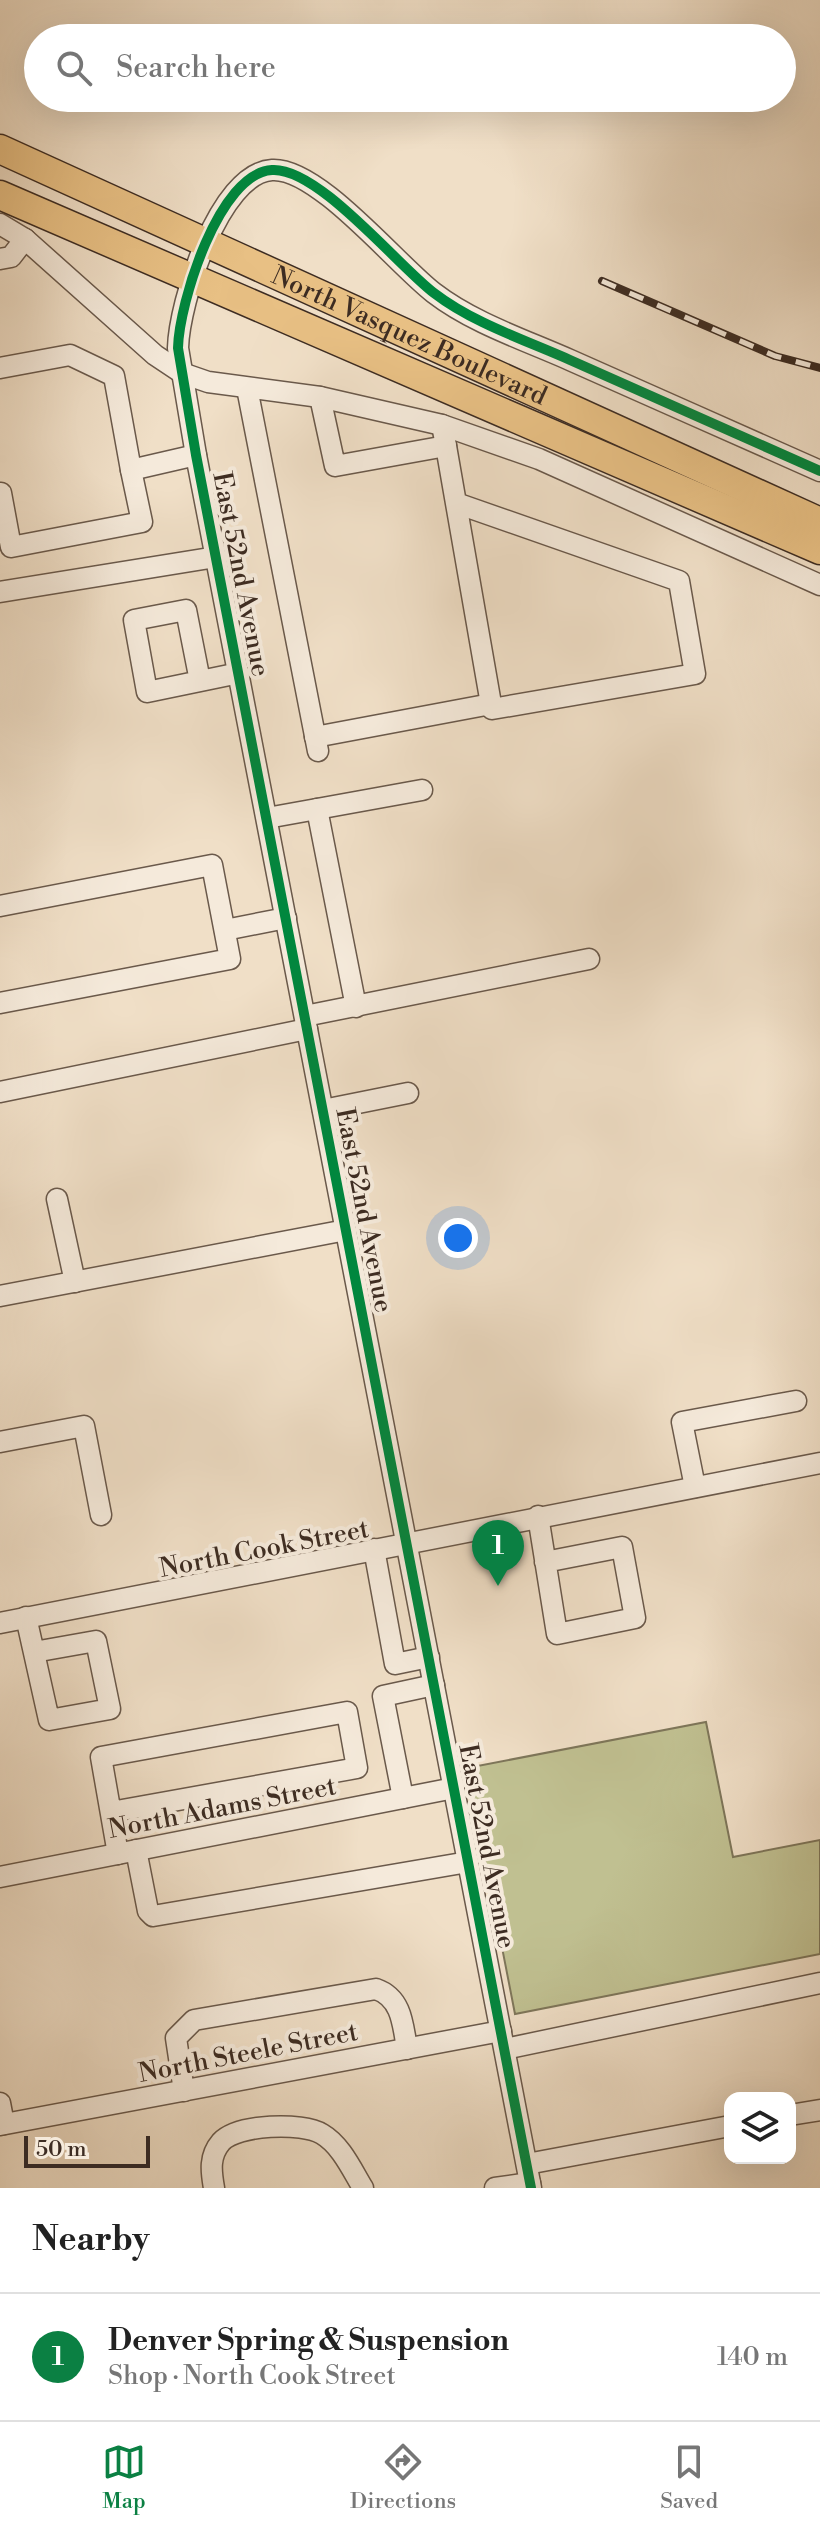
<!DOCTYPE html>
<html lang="en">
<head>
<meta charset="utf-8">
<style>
  :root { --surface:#fff; --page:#f6f6f6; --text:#222; --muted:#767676; --line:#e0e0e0; --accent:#0b8043 }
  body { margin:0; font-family:"Libre Bodoni",serif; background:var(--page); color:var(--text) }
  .controls { position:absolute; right:24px; bottom:24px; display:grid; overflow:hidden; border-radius:16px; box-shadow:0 8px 32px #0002 }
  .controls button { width:72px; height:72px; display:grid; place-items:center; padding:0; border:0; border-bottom:2px solid var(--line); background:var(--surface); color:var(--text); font:40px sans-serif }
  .scale { position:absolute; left:24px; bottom:20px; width:126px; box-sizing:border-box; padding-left:8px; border:4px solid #3d2c22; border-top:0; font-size:22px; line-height:28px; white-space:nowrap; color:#3d2c22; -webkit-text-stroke:6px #f5eadb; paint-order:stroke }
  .you { position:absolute; left:458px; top:1238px; width:28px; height:28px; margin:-20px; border:6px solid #fff; border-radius:50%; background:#1a73e8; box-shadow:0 0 0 12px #1a73e833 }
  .badge { display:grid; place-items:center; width:52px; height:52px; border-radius:50%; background:var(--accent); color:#fff; font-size:26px; font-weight:700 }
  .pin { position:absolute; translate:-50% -66px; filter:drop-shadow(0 2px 4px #0008) }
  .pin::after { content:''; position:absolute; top:42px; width:28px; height:24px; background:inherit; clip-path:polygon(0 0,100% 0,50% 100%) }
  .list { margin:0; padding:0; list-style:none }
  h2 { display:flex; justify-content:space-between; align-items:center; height:104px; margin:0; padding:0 32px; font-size:34px }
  h2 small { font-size:26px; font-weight:400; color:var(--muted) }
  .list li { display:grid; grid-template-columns:52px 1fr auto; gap:24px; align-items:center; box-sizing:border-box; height:128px; padding:0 32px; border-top:2px solid var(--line) }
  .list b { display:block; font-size:30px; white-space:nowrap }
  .list p { margin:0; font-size:26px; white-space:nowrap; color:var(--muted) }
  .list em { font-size:26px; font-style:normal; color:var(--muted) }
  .icon { flex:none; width:44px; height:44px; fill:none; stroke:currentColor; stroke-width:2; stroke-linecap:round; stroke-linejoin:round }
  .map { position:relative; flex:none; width:820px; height:2188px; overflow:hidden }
  .search { position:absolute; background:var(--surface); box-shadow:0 8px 32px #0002; left:24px; right:24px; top:24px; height:88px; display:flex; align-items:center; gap:20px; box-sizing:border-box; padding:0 28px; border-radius:44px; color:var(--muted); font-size:30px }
  .sheet { height:232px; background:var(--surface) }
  nav { display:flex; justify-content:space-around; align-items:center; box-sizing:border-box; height:112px; border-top:2px solid var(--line); background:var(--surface); font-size:22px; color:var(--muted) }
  nav a { display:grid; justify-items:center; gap:4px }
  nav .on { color:var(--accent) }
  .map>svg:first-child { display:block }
  .green { fill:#c0c091; stroke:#7e765a; stroke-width:2 }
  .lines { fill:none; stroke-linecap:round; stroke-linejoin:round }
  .minor-casing { stroke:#6a594b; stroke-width:23 }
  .highway-casing { stroke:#3d2c22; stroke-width:31 }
  .minor { stroke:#f5eadb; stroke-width:20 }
  .highway { stroke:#e8c084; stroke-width:28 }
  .rail-casing { stroke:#3d2c22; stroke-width:8 }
  .rail { stroke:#f5eadb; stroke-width:5; stroke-dasharray:15; stroke-linecap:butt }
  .cycleway-casing { stroke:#f5eadb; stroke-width:15 }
  .cycleway { stroke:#00873e; stroke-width:10 }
  .labels { text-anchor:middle; stroke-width:8; stroke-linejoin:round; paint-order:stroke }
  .street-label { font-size:26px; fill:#3d2c22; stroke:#f5eadb }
</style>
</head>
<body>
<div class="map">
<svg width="820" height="2188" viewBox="0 0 820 2188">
  <rect width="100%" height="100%" fill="#f0dfc7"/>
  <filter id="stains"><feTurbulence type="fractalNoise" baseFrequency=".0025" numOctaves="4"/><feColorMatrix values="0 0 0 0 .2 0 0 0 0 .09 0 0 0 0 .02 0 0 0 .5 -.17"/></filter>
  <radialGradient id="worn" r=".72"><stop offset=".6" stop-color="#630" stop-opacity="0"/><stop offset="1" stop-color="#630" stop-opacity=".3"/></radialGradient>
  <polygon class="green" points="706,1722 733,1857 820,1840 820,1954 515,2014 467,1768"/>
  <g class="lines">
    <g class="minor-casing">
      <g id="minor">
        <polyline points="0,224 25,239 155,355 182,373 208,382 320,397 442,425 539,459 820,585"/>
        <polyline points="0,259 11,257 25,239"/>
        <polyline points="0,368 70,355 114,376 131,470 196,455"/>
        <polyline points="247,388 318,751"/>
        <polyline points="320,397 335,466 446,446"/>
        <polyline points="442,425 446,446 491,704 492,709 695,674 679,581 456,503"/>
        <polyline points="1,493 11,547 142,522 131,470"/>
        <polyline points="0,592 216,557"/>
        <polyline points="200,681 186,610 134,620 147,692 239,673"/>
        <polyline points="315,737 491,704"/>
        <polyline points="267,818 317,809"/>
        <polyline points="0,906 212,865 230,959 0,1003"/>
        <polyline points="225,930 286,918"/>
        <polyline points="356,1007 317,809 422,790"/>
        <polyline points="305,1016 589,959"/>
        <polyline points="0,1092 307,1029"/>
        <polyline points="323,1110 408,1093"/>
        <polyline points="57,1199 75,1282"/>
        <polyline points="0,1296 346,1230"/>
        <polyline points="0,1442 84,1426 101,1515"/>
        <polyline points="695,1487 682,1422 796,1401"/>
        <polyline points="538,1516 557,1634 635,1618 622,1547 545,1562"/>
        <polyline points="374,1549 395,1664 429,1657"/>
        <polyline points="26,1617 49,1720 110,1709 96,1641 34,1652"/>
        <polyline points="0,1623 820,1463"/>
        <polyline points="403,1798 383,1696 434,1685"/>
        <polyline points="111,1812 357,1768 347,1712 101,1757 118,1854"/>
        <polyline points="136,1850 148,1911 153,1916 468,1862"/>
        <polyline points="0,1877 454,1788"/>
        <polyline points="505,2049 820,1983"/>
        <path d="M184 2091 176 2038 194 2020 376 1989C402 1998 403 2025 407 2049"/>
        <polyline points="0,2103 4,2124"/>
        <polyline points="790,2115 820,2110"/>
        <polyline points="0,2125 501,2031"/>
        <polyline points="527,2164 730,2126"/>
        <path d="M214 2188C211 2171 209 2156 221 2142 238 2124 302 2122 322 2134 341 2145 352 2170 363 2188"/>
        <polyline points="495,2188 530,2183"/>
        <path d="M531 2188 196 455 178 348C179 303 219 173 272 170 318 167 397 265 434 293 473 323 525 340 570 360 653 397 737 434 820 471"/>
      </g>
    </g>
    <g class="highway-casing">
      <g id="highway">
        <path id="s1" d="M0 149 820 522"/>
        <polyline points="0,195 820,550"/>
      </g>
    </g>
    <use href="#minor" class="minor"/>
    <use href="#highway" class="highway"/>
    <g class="rail-casing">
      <polyline id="rail" points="602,281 775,356 820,368"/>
    </g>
    <use href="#rail" class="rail"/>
    <g class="cycleway-casing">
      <path id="cycleway" d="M531 2188 196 455 178 348C179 303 219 173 272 170 318 167 397 265 434 293 473 323 525 340 570 360 653 397 737 434 820 471"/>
    </g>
    <use href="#cycleway" class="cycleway"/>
  </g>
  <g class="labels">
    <g class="street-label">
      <text dy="9" stroke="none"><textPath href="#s1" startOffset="450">North Vasquez Boulevard</textPath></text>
      <text transform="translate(242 574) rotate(79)" y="9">East 52nd Avenue</text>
      <text transform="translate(365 1210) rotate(79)" y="9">East 52nd Avenue</text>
      <text transform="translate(264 1548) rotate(-11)" y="9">North Cook Street</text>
      <text transform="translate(222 1807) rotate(-11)" y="9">North Adams Street</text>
      <text transform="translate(488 1846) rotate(79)" y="9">East 52nd Avenue</text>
      <text transform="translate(248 2052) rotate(-11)" y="9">North Steele Street</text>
    </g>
  </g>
  <rect width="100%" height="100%" filter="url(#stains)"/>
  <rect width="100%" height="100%" fill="url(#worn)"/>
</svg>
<div class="controls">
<button><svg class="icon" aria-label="layers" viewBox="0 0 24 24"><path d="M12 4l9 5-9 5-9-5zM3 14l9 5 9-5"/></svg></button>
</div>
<div class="scale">50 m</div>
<div class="you"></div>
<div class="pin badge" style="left:498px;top:1586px">1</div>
<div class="search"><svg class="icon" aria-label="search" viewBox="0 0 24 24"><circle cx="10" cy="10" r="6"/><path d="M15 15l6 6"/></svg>Search here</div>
</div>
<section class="sheet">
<h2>Nearby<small></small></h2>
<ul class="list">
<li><span class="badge">1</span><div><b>Denver Spring &amp; Suspension</b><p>Shop · North Cook Street</p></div><em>140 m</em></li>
</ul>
</section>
<nav>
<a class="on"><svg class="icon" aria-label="map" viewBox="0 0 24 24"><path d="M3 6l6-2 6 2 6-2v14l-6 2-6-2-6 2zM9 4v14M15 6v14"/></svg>Map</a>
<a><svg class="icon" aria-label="directions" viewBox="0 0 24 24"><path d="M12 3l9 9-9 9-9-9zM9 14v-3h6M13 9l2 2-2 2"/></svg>Directions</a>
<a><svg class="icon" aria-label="saved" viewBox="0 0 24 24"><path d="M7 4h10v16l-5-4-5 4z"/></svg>Saved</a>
</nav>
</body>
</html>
